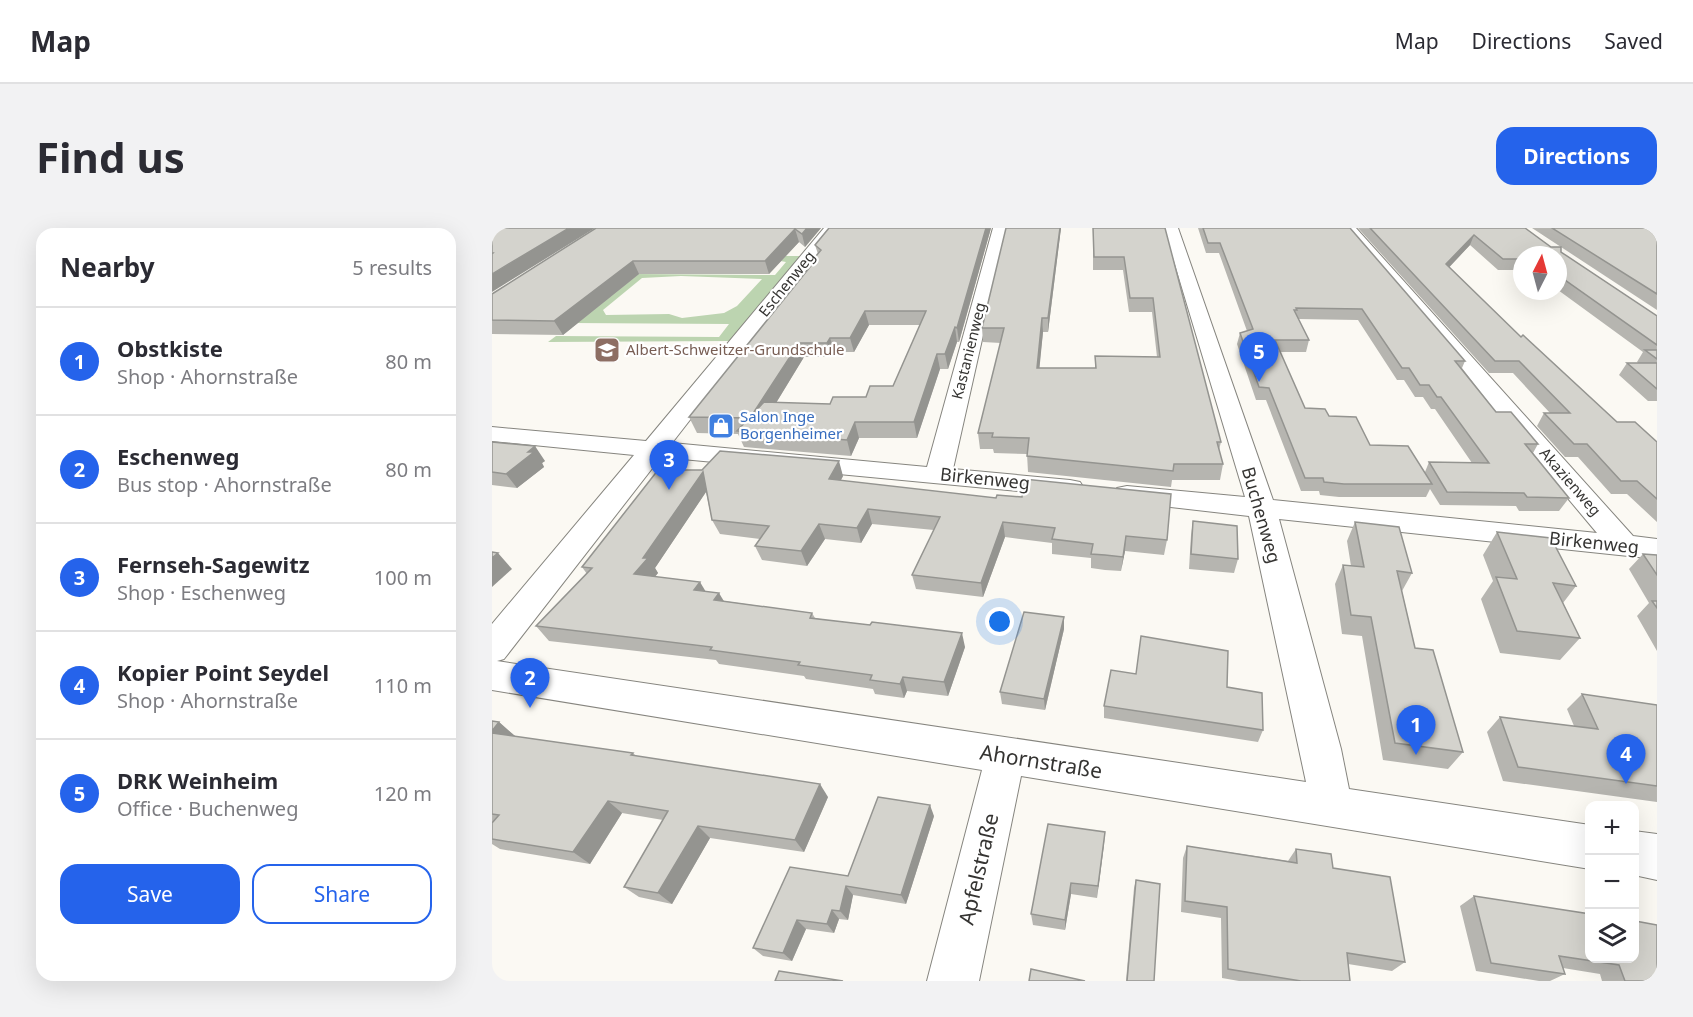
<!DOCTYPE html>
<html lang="en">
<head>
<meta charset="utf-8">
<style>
  :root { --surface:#fff; --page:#f2f2f3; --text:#2b2b33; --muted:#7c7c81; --line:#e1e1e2; --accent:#2563eb }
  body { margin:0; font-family:"Noto Sans",sans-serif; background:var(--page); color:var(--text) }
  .controls { position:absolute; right:18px; bottom:18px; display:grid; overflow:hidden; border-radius:12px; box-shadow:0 6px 24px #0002 }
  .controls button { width:54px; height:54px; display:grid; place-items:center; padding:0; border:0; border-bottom:2px solid var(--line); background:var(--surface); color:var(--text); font:30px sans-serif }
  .compass { position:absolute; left:1021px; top:18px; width:54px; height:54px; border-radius:50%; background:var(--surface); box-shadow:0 6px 24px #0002; rotate:6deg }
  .you { position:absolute; left:508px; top:394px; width:21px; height:21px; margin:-15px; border:4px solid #fff; border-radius:50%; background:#1a73e8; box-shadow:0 0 0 9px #1a73e833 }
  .badge { display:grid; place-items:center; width:39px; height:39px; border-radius:50%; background:var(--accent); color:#fff; font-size:20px; font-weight:700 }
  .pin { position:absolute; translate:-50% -50px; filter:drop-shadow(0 2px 3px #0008) }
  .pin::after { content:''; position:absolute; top:32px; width:21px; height:18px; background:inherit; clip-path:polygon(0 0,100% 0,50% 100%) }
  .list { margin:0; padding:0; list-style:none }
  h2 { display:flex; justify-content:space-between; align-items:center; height:78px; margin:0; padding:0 24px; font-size:26px }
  h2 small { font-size:20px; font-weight:400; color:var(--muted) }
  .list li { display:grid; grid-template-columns:39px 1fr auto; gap:18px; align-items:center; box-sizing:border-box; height:108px; padding:0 24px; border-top:2px solid var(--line) }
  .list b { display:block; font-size:22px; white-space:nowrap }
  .list p { margin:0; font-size:20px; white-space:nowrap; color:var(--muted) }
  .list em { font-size:20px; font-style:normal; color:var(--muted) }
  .actions { display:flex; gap:12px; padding:18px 24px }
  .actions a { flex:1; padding:14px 0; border:2px solid var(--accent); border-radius:18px; text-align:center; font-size:21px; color:var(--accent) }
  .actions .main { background:var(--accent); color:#fff }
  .icon { flex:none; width:33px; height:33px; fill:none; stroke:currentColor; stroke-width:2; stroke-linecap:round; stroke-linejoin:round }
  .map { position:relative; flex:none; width:1165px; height:753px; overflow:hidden; border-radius:18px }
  header { display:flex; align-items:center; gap:36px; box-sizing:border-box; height:84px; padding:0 30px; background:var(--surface); border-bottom:2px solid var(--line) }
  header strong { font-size:28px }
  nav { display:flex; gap:33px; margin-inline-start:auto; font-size:21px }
  .intro { display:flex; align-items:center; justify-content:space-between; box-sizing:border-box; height:144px; padding:0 36px }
  h1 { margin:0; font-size:42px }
  .button { padding:15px 27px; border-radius:18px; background:var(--accent); color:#fff; font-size:21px; font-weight:700 }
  main { display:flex; gap:36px; padding:0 36px }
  aside { flex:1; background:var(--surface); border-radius:18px; box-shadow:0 6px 24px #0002 }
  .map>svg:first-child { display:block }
  .green { fill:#bcd4b0; fill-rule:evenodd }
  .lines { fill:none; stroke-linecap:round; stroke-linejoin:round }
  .minor-casing { stroke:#86857f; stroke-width:2 }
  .minor { fill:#fff; fill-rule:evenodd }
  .wall { fill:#b6b5b0; fill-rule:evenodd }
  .shaded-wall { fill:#949490 }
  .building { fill:#d4d3cd; stroke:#949490; stroke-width:1.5; fill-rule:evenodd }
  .labels { text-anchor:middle; stroke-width:4.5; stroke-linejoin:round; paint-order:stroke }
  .far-street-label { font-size:15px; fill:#353432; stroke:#fff }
  .far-education-label { font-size:15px; fill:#785e54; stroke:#fff; text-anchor:start }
  .far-shop-label { font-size:15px; fill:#366cbe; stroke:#fff; text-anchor:start }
  .street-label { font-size:18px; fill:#353432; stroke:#fff }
  .near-street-label { font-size:21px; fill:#353432; stroke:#fff }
</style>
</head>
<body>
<header>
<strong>Map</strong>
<nav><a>Map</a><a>Directions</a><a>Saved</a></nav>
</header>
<div class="intro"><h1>Find us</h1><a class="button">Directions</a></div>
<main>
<aside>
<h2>Nearby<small>5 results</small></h2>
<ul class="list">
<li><span class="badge">1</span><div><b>Obstkiste</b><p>Shop · Ahornstraße</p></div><em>80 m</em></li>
<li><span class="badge">2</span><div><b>Eschenweg</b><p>Bus stop · Ahornstraße</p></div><em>80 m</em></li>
<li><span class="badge">3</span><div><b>Fernseh-Sagewitz</b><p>Shop · Eschenweg</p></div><em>100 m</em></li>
<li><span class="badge">4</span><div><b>Kopier Point Seydel</b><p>Shop · Ahornstraße</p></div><em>110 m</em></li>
<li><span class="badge">5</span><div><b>DRK Weinheim</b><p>Office · Buchenweg</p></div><em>120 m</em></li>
</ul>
<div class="actions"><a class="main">Save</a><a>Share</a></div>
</aside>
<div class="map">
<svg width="1165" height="753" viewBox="0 0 1165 753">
  <rect width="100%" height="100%" fill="#fbf9f3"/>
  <path class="green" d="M261 28H308L237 113 56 114 64 108 227 109 237 96 80 95 144 46 283 47 294 34ZM189 48 270 51 245 78 232 85 190 90 177 86 114 87 111 82 150 50Z"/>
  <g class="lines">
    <g class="minor-casing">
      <g id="minor">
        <polygon points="332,0 347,0 180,215 435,239 501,0 515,0 461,241 578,252 588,254 592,260 588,266 578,268 169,229 12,431 5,433 814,554 757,288 635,274 625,272 621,266 625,260 635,258 753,269 672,0 686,0 781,272 1105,305 849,0 864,0 1141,308 1165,311 1165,331 787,291 849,521 857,561 1098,597 1098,641 529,548 487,753 435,753 490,542 0,462 0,396 142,227 0,213 0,199 154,213"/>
        <polygon points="1142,603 1165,606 1165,652 1142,647"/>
      </g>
    </g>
    <use href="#minor" class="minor"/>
  </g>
  <g class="wall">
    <polygon points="104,0 329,0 313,19 307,14 277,46 147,46 71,107 0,106 0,66"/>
    <path d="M337 0H499L467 114H465L456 141H448L425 210H367L359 228 252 219 246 206 205 205 197 189 320 37 319 34 326 26 323 17ZM377 97H428L401 158 374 169 338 176 284 175 312 129H340L343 124H362Z"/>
    <polygon points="514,0 569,0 556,104 551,104 547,140 603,140 603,128 665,129 660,84 637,84 631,42 601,42 601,0 673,0 729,214 727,222 731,236 728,252 680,252 679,259 536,244 535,226 502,225 501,221 488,221 486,205 509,115 491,114 490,100"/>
    <path d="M706 0H858L973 133 970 140 1004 184 1046 216 1041 225 1077 270 1067 283H1027L1024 278 948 277 938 261 934 269H847L828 267 827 263H809L774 172H764L745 116 748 105 755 103 727 25H714ZM806 91 866 92 905 152H912L923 169H931L939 181H943L980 235 937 234 933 244 878 217 837 188 813 180 788 124H814L817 112Z"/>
    <polygon points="866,0 1033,0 1059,19 1069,19 1040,0 1165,0 1165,82 1069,19 1069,24 1165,88 1165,173 1156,173 1127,147 1135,135 1146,135 1145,134 1151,124 1066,62 1066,27 1030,27 1030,42 1006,42 978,17 957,39 1029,109 1125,194 1165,214 1165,294 1135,266 1119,266 1086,229 1073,229 1045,198 1052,185 1058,185 1021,145 997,145"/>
    <polygon points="0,214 53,233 50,235 52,239 25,260 0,257"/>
    <polygon points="166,242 351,248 349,252 675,312 672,327 633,323 629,343 613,342 599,340 599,330 560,326 560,315 513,309 491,369 424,361 420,347 442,302 380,296 369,315 333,311 315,338 270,332 263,318 268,311 228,306 220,292 214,264 163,340 166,345 163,349 213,363 232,373 320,385 323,390 473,419 456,468 415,463 412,470 383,466 381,461 314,451 312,448 227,436 224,432 57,413 44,398 95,346 90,339"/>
    <polygon points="701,293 746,331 742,345 697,341 699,307"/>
    <polygon points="863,294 920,345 910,363 923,420 971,524 956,541 891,532 870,408 850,406 843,356 851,337 859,338 855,313"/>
    <polygon points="1005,304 1084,358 1071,375 1088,410 1068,432 1008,425 989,371 1001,353 991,327"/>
    <polygon points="1151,326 1165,327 1165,423 1145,388 1157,375 1137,341"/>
    <polygon points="572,389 572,401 553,482 510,476 508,464"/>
    <polygon points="735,459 771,502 766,514 612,490 612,478"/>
    <polygon points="1090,466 1165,477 1165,574 1011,553 995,504 1008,489 1082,498 1075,481"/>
    <polygon points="0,493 7,494 23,508 23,509 141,525 144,528 336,569 312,624 218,610 180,676 147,669 132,659 171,592 130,585 98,636 8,621 0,616"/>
    <polygon points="442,588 414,676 361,667 356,692 347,691 342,705 314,701 300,733 271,728 261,720 356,648"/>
    <polygon points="613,604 605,670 579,666 573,702 541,697 539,686"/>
    <polygon points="695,618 796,633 804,621 841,640 913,734 900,743 856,736 858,753 747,753 730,750 729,690 689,684 691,630"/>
    <polygon points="644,652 662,753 634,753 642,660"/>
    <polygon points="982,668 1143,730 1165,753 1110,753 1108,746 1071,740 1073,746 1058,753 1047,753 984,743 968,678"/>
  </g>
  <g class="shaded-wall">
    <polygon points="77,0 103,0 0,64 0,46"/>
    <polygon points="315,0 329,0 313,19 310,6"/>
    <polygon points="494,0 499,0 467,114 465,100"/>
    <polygon points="568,0 569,0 556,104 556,90"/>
    <polygon points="303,1 307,14 277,46 273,33"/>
    <polygon points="982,7 978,17 950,47 954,36"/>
    <polygon points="141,33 147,46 71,107 62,93"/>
    <polygon points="373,83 377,97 362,124 358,110"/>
    <polygon points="550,90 551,104 546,155 545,140"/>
    <polygon points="463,99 465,114 456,141 453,126"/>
    <polygon points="338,110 343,124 340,129 335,115"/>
    <polygon points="307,115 312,129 267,203 260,187"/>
    <polygon points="445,126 448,141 425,210 422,194"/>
    <polygon points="363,194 367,210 359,228 355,212"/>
    <polygon points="43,218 53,233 50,235 52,239 25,260 14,246 36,224"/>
    <polygon points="347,233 351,248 342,265 337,251"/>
    <polygon points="211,244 218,258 163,340 166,345 153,360 142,346 151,330"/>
    <polygon points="376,281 380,296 369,315 365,300"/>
    <polygon points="511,294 513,309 491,369 489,355"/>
    <polygon points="327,296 333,311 315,338 309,323"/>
    <polygon points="634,308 633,323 629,343"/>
    <polygon points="6,325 20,341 0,359 0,330"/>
    <polygon points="208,354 217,369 202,362"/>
    <polygon points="227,365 236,380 222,372"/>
    <polygon points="572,389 572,401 553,482 552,471"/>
    <polygon points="470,405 473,419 456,468 452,454"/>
    <polygon points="411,449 415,463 412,470 408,456"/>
    <polygon points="7,494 23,508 15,518 0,507 0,503"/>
    <polygon points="328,556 336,569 312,624 303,612"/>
    <polygon points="116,573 130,585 98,636 81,624"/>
    <polygon points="438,577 442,588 414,676 409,667"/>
    <polygon points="206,598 218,610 180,676 166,665"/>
    <polygon points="613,604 612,617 605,670 606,658"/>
    <polygon points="579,655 579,666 573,702 573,692"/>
    <polygon points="354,658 361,667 356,692 348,683"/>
    <polygon points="340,682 347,691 342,705 335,696"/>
    <polygon points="305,692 314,701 300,733 291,725"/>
  </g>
  <g class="building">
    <polygon points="0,0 77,0 0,46 0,26 1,25 0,25"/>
    <polygon points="104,0 315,0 310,6 303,1 273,33 141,33 62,93 0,92 0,66"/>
    <path d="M337 0H494L465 100 463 99 453 126H445L422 194H363L355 212 245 203 257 190 197 189 322 34H319L329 22 323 17ZM373 83H434L401 158H378L374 169H341L338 176 272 174 260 187 307 115H335L338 110H358Z"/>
    <polygon points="514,0 568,0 556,90 550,90 545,140 604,140 603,128 668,129 661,70 638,70 632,29 602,29 601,0 673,0 729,214 725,214 731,236 682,236 681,243 535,228 537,210 500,209 501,205 486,205 512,100 490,100"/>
    <polygon points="711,0 858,0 973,133 963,133 1004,184 1019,184 1046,216 1033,216 1077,270 1035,269 1032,265 955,264 937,234 997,235 949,169 945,169 937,157 928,157 917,140 910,140 870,81 804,80 805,82 802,82 817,112 783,112 813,180 833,181 837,188 864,189 878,217 916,218 940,256 852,256 832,254 831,250 813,250 777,160 767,159 748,105 761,101 728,15 716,15"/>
    <polygon points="878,0 1033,0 1059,19 1069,19 1069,24 1165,88 1165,117 1066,47 1066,27 1030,27 1030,31 1011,31 982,7 954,36 1029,109 1031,107 1125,194 1143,194 1165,214 1165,271 1145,253 1129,253 1095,216 1082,216 1052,185 1078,185 1027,133 1003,133"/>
    <polygon points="1060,0 1165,0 1165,66"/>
    <polygon points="1153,122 1165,122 1165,131"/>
    <polygon points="1135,135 1165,135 1165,161"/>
    <polygon points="0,214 43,218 36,224 42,224 14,246 0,244"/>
    <polygon points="228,223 347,233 337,251 504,270 505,267 530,269 532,251 679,266 675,312 634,308 631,329 613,327 599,326 601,316 560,311 563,300 511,294 489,355 420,347 448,289 376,281 365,300 327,296 309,323 263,318 277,298 220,292 211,244 151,330 156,330 142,346 208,354 202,362 227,365 222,372 320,385 318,390 378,397 380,394 470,405 452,454 411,449 408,456 378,452 380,447 306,437 308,434 218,422 220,419 44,398 100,340 90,339 166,242 210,242"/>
    <polygon points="701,293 745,298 746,331 699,326"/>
    <polygon points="863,294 907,299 920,345 905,343 923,420 941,422 971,524 903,515 879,389 859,387 851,337 872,339"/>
    <polygon points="1005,304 1059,310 1084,358 1061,355 1088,410 1025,403 1004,349 1025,351"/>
    <polygon points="0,324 6,325 0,330"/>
    <polygon points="1151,326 1165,327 1165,347"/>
    <polygon points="1160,373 1165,373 1165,380"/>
    <polygon points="532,384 572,389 552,471 508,464"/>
    <polygon points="649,408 736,423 735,459 770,465 771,502 612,478 619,442 644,446"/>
    <polygon points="1090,466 1165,477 1165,558 1026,539 1008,489 1106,501"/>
    <polygon points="0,493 7,494 0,503"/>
    <polygon points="0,505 141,525 139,527 328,556 303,612 206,598 166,665 132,659 176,583 116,573 81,624 0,611 0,595 7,587 0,586"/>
    <polygon points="386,569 438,577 409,667 354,658 348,683 340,682 335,696 305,692 291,725 261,720 298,639 356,648"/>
    <polygon points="556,596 613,604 606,658 579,655 573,692 539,686"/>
    <polygon points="695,618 805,635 804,621 839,626 841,640 898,649 913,734 855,725 858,753 809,753 736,741 735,679 693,673"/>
    <polygon points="644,652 668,656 662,753 635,753"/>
    <polygon points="982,668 1098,686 1098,730 1143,730 1143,693 1165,697 1165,753 1133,753 1127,737 1067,728 1073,746 999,735"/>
    <polygon points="539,741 593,753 537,753"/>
    <polygon points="287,743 351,753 283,753"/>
  </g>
  <defs>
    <g id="school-square" transform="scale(1.35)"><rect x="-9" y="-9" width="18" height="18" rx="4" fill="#8d6e63" stroke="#fff"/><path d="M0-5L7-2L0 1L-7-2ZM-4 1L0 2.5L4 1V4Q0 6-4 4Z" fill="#fff"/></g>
    <g id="shop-square" transform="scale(1.35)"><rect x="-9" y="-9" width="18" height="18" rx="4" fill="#3f7fe0" stroke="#fff"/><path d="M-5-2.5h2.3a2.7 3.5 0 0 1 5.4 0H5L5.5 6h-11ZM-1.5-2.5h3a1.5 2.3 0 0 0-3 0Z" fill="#fff"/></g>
  </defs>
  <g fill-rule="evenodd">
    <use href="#school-square" x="115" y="122"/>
    <use href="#shop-square" x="229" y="198"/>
  </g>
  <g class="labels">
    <g class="far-street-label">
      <text transform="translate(295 56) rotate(-51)" y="5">Eschenweg</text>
      <text transform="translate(477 123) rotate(-76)" y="5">Kastanienweg</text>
      <text transform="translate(1078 254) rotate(49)" y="5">Akazienweg</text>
    </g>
    <g class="far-education-label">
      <text x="134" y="127">Albert-Schweitzer-Grundschule</text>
    </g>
    <g class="far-shop-label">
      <text x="248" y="194">Salon Inge<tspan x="248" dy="17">Borgenheimer</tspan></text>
    </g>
    <g class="street-label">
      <text transform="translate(493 251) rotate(6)" y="6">Birkenweg</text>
      <text transform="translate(769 287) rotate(74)" y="6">Buchenweg</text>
      <text transform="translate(1102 315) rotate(6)" y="6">Birkenweg</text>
    </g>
    <g class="near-street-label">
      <text transform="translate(549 534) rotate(9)" y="7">Ahornstraße</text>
      <text transform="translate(487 641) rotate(-77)" y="7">Apfelstraße</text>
    </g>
  </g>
</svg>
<div class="controls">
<button>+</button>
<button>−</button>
<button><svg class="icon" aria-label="layers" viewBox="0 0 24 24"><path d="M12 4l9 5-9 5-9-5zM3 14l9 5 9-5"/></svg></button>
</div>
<svg class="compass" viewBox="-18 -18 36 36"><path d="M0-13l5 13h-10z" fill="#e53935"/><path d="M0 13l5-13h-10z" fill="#7c7c81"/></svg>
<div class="you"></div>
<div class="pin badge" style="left:924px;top:527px">1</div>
<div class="pin badge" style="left:38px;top:480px">2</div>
<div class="pin badge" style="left:177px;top:262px">3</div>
<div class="pin badge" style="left:1134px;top:556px">4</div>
<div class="pin badge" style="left:767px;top:154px">5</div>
</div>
</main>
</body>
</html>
